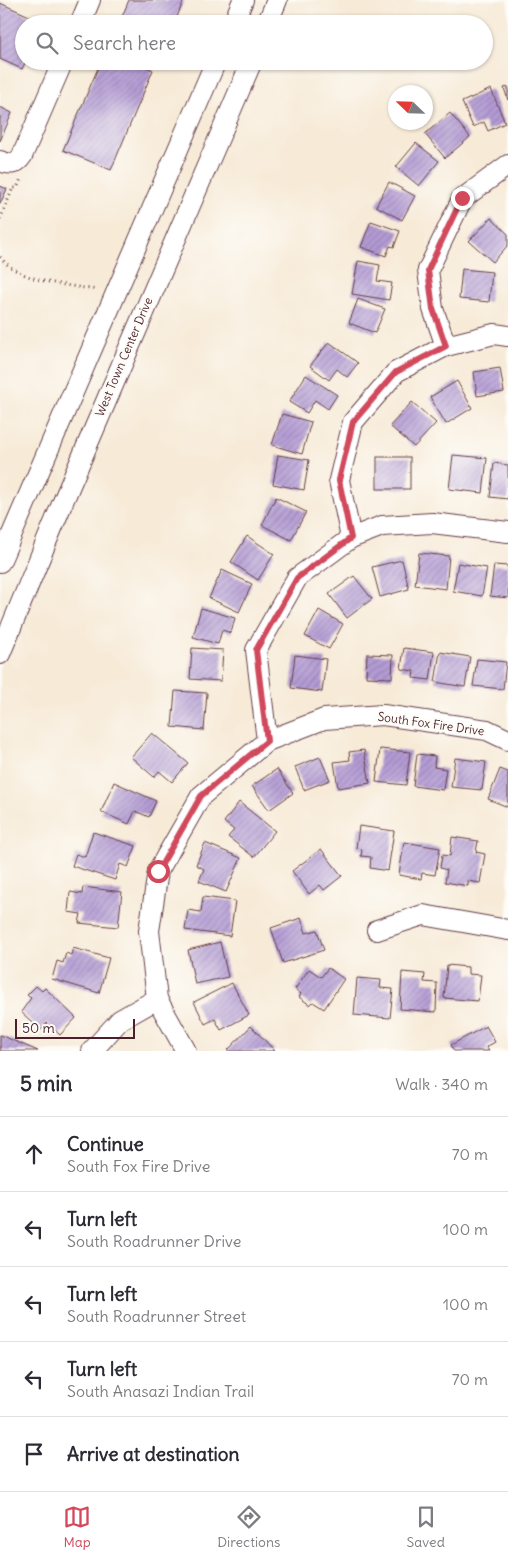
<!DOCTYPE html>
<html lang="en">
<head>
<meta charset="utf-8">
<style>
  :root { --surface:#fff; --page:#f2f2f3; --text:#2b2b33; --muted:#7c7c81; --line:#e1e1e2; --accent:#d1495b }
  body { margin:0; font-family:Delius,sans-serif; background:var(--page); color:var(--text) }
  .compass { position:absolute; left:388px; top:85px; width:45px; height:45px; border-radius:50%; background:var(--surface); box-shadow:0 1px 4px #0004; rotate:293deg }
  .scale { position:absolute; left:15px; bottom:12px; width:120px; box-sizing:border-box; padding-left:5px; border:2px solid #4a1f2b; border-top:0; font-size:14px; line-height:18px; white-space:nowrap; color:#4a1f2b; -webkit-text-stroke:4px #fdfcf7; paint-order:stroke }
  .stop { position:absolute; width:15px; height:15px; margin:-11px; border:4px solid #d1495b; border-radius:50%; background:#fff }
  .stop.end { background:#d1495b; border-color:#fff; box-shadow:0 1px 5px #0008 }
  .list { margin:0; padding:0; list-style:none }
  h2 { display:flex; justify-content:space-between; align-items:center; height:65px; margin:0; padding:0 20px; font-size:21px }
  h2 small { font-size:16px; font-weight:400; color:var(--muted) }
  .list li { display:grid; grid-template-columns:32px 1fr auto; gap:15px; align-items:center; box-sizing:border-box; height:75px; padding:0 20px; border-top:1px solid var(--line) }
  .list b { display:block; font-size:19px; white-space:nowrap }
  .list p { margin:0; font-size:16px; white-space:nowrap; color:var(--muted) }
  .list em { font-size:16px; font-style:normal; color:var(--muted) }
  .icon { flex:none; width:28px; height:28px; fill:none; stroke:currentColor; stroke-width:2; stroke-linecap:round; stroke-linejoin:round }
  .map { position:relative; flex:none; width:508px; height:1051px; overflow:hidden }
  .search { position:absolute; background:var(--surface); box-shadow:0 1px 4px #0004; left:15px; right:15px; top:15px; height:55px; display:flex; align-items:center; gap:12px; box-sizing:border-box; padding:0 18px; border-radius:28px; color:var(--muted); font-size:19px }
  .sheet { height:440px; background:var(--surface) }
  nav { display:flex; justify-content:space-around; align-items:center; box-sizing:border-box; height:70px; border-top:1px solid var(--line); background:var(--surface); font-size:14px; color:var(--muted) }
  nav a { display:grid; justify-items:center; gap:2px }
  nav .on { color:var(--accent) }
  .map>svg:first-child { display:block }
  .building { fill:url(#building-hatch) }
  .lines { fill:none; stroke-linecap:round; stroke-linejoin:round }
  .minor-casing { stroke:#643d45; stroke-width:22 }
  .path { stroke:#643d45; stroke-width:3; stroke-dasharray:1 4; stroke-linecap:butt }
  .minor { stroke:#fff; stroke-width:20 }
  .route { stroke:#d1495b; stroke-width:6 }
  .labels { text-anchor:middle; stroke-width:4.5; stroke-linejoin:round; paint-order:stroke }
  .street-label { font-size:12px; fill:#4a1f2b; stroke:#fdfcf7 }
</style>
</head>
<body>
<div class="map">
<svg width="508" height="1051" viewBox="0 0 508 1051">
  <defs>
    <pattern id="building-hatch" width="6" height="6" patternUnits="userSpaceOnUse" patternTransform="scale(1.25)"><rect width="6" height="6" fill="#b49cd5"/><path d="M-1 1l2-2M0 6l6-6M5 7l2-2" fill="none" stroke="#947fad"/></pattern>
  </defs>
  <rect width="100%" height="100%" fill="#fdfcf7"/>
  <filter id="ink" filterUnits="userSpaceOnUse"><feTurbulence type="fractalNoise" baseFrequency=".02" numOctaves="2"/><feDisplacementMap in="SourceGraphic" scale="10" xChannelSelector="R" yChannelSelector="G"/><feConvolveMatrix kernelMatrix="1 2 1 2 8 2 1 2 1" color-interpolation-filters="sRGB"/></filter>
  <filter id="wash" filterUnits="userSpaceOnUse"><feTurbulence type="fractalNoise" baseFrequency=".0096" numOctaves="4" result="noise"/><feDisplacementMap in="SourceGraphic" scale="20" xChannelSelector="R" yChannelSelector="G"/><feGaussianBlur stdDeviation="1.12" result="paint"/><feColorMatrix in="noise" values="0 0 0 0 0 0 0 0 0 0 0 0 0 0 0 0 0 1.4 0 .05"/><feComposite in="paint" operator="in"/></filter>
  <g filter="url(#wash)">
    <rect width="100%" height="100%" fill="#f7ead7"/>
    <g id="blocks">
      <g class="building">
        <polygon points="129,0 184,0 174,24 119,24"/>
        <polygon points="0,3 43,22 42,24 24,24 24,61 26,61 22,69 0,59"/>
        <polygon points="101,61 133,61 153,70 111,170 63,150"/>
        <polygon points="508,87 508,100 504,88"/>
        <polygon points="491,89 505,123 488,131 484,122 473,127 462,102"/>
        <polygon points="0,107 12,113 0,141"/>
        <polygon points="450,113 470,137 445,158 425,134"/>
        <polygon points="416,143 439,161 419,186 396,167"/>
        <polygon points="389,182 415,196 402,220 376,206"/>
        <polygon points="0,186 7,189 0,204"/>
        <polygon points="491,218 508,234 508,245 493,262 469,241"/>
        <polygon points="371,221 400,231 394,247 390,246 386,256 361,247"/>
        <polygon points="358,261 380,265 377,281 392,283 389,300 352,294"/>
        <polygon points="462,269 492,272 489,302 459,299"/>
        <polygon points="358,299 385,309 375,333 349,323"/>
        <polygon points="329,342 358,363 347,377 337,369 329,380 310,366"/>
        <polygon points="500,368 504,392 477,396 474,372"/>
        <polygon points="306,375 337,395 328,409 315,400 307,413 289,402"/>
        <polygon points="457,381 472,408 446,424 430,397"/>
        <polygon points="412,402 436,423 414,447 390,426"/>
        <polygon points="282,414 311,422 302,454 272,445"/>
        <polygon points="278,455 309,460 304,490 273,484"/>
        <polygon points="453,455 487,458 483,493 449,489"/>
        <rect x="377" y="457" width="33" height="32"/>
        <polygon points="494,463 508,465 508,499 490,497"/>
        <polygon points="276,497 306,512 291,540 262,525"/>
        <polygon points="247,536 274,554 258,580 231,562"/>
        <polygon points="419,553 449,556 446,589 415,585"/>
        <polygon points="402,560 409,589 380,597 372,567"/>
        <polygon points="458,563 487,568 482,596 453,591"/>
        <polygon points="494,565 508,566 508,598 490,596"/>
        <polygon points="222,570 252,584 239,612 209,598"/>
        <polygon points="354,576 372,599 347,618 329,594"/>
        <polygon points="201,608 235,618 231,633 222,630 218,644 193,637"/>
        <polygon points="319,610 343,624 329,649 305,636"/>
        <polygon points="192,648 223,650 221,681 190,679"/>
        <polygon points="404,648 434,652 430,680 413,678 414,671 401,669"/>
        <polygon points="440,652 470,657 465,687 435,682"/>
        <polygon points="367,654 393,655 392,678 366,677"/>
        <polygon points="295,655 326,659 322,692 291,688"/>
        <polygon points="477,659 506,662 503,689 473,686"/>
        <polygon points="175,691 207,693 204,730 172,727"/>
        <polygon points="152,733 188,763 172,782 159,771 154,777 131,757"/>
        <polygon points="380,749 410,752 406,785 376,782"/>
        <polygon points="364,750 370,783 338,788 334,762 350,760 349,752"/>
        <polygon points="417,754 435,756 434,767 446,769 443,790 413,786"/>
        <polygon points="320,757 330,780 304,790 295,767"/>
        <polygon points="455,758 486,762 482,790 451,787"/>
        <polygon points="277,769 293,793 269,810 252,786"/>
        <polygon points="500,769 508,772 508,807 488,799"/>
        <polygon points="114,782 156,801 149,817 135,811 129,824 101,812"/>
        <polygon points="239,802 275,831 254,857 228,837 234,830 224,822"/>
        <polygon points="359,826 394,831 388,871 370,868 371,857 361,856 362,849 356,848"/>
        <polygon points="93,832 136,846 128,867 120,864 115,880 72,866 76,854 85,857"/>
        <polygon points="452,837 478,841 476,852 485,854 480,883 468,881 468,886 445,882 447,870 440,868 442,855 450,856"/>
        <polygon points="404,842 440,848 435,875 422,873 421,879 399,875"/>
        <polygon points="205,843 241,858 226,892 199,881 204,869 196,865"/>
        <polygon points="321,849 342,876 324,890 320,885 309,894 292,871"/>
        <polygon points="83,887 122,892 118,927 79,923 81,914 68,912 70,892 82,894"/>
        <polygon points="203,897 235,901 230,936 185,930 188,910 201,912"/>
        <polygon points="301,918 306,933 317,930 324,950 283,963 271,928"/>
        <polygon points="220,942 228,977 195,984 188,950"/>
        <polygon points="73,948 109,958 99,993 52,979 57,961 63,963 66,953 71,955"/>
        <polygon points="447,965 468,967 468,974 481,975 478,1001 444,998"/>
        <polygon points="328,968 344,979 324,1009 313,1002 310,1005 299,997 301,994 295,989 309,969 321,977"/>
        <polygon points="402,972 425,974 424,982 437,983 436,1012 400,1009"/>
        <polygon points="357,978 381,980 380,988 393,989 390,1018 354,1015"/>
        <polygon points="232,983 249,1015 221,1030 215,1019 205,1024 194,1002"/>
        <polygon points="36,986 42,991 45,988 76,1018 60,1035 47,1023 41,1030 21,1012 31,998 27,995"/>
        <polygon points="251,1026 275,1051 227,1051"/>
        <polygon points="486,1026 495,1042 486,1047 489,1051 454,1051 451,1045"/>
        <polygon points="0,1035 38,1051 0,1051"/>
      </g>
    </g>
  </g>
  <g filter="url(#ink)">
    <use href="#blocks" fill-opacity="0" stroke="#643d45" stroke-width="1"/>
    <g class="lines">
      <g class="minor-casing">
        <g id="minor">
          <polyline points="80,24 90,0"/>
          <polyline points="233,24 243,0"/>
          <polyline points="267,24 277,0"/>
          <path d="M0 161C10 165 16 165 22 156L63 61"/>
          <polyline points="446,346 433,309 428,270 462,199 508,165"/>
          <polyline points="351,538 339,480 353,422 396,372 446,346 494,334 508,336"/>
          <polyline points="0,562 216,61"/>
          <polyline points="0,654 62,504 252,61"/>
          <polyline points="267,741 256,650 297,578 351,538 382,526 432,523 508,532"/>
          <polyline points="377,930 423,915 508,930"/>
          <polyline points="92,1051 120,1020 157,999"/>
          <polyline points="186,1051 157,999 149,931 158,871 201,796 267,741 324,719 383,715 487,730 508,740"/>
        </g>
      </g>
      <g class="path">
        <polyline points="0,219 13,188 17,188 21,179"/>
        <path d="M0 257C21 283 65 284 96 290"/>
      </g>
      <use href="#minor" class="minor"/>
    </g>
  </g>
  <g class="lines" filter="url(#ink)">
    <polyline class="route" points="158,871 201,796 267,741 256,650 297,578 351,538 339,480 353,422 396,372 446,346 433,309 428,270 462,198"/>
  </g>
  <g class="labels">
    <g class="street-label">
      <text transform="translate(124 357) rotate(-67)" y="4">West Town Center Drive</text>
      <text transform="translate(431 724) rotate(8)" y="4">South Fox Fire Drive</text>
    </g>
  </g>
</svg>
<svg class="compass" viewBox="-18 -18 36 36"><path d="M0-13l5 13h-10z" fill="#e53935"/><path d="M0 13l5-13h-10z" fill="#7c7c81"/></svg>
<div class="scale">50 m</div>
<div class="stop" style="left:158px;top:871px"></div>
<div class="stop end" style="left:462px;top:198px"></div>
<div class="search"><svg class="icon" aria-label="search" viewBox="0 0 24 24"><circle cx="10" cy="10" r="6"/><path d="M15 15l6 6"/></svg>Search here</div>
</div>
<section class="sheet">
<h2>5 min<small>Walk · 340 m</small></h2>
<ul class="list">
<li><svg class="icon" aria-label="ahead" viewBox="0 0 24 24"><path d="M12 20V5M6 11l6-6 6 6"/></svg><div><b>Continue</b><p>South Fox Fire Drive</p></div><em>70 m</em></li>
<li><svg class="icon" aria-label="left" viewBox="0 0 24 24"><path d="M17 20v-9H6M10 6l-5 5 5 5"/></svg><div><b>Turn left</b><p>South Roadrunner Drive</p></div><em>100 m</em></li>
<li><svg class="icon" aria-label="left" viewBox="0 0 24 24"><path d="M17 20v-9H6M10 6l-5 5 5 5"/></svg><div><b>Turn left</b><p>South Roadrunner Street</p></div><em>100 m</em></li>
<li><svg class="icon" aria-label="left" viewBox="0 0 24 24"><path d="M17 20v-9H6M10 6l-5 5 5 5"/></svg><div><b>Turn left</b><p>South Anasazi Indian Trail</p></div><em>70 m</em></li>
<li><svg class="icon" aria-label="arrive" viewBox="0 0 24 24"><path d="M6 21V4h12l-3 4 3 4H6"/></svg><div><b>Arrive at destination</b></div></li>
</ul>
</section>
<nav>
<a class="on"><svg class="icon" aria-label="map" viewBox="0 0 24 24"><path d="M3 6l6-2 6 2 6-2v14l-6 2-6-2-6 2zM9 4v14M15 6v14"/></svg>Map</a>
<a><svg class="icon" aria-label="directions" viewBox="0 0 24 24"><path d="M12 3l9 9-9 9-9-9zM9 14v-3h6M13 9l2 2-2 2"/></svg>Directions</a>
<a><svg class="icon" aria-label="saved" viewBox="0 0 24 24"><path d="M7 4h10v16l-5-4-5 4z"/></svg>Saved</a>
</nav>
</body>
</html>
